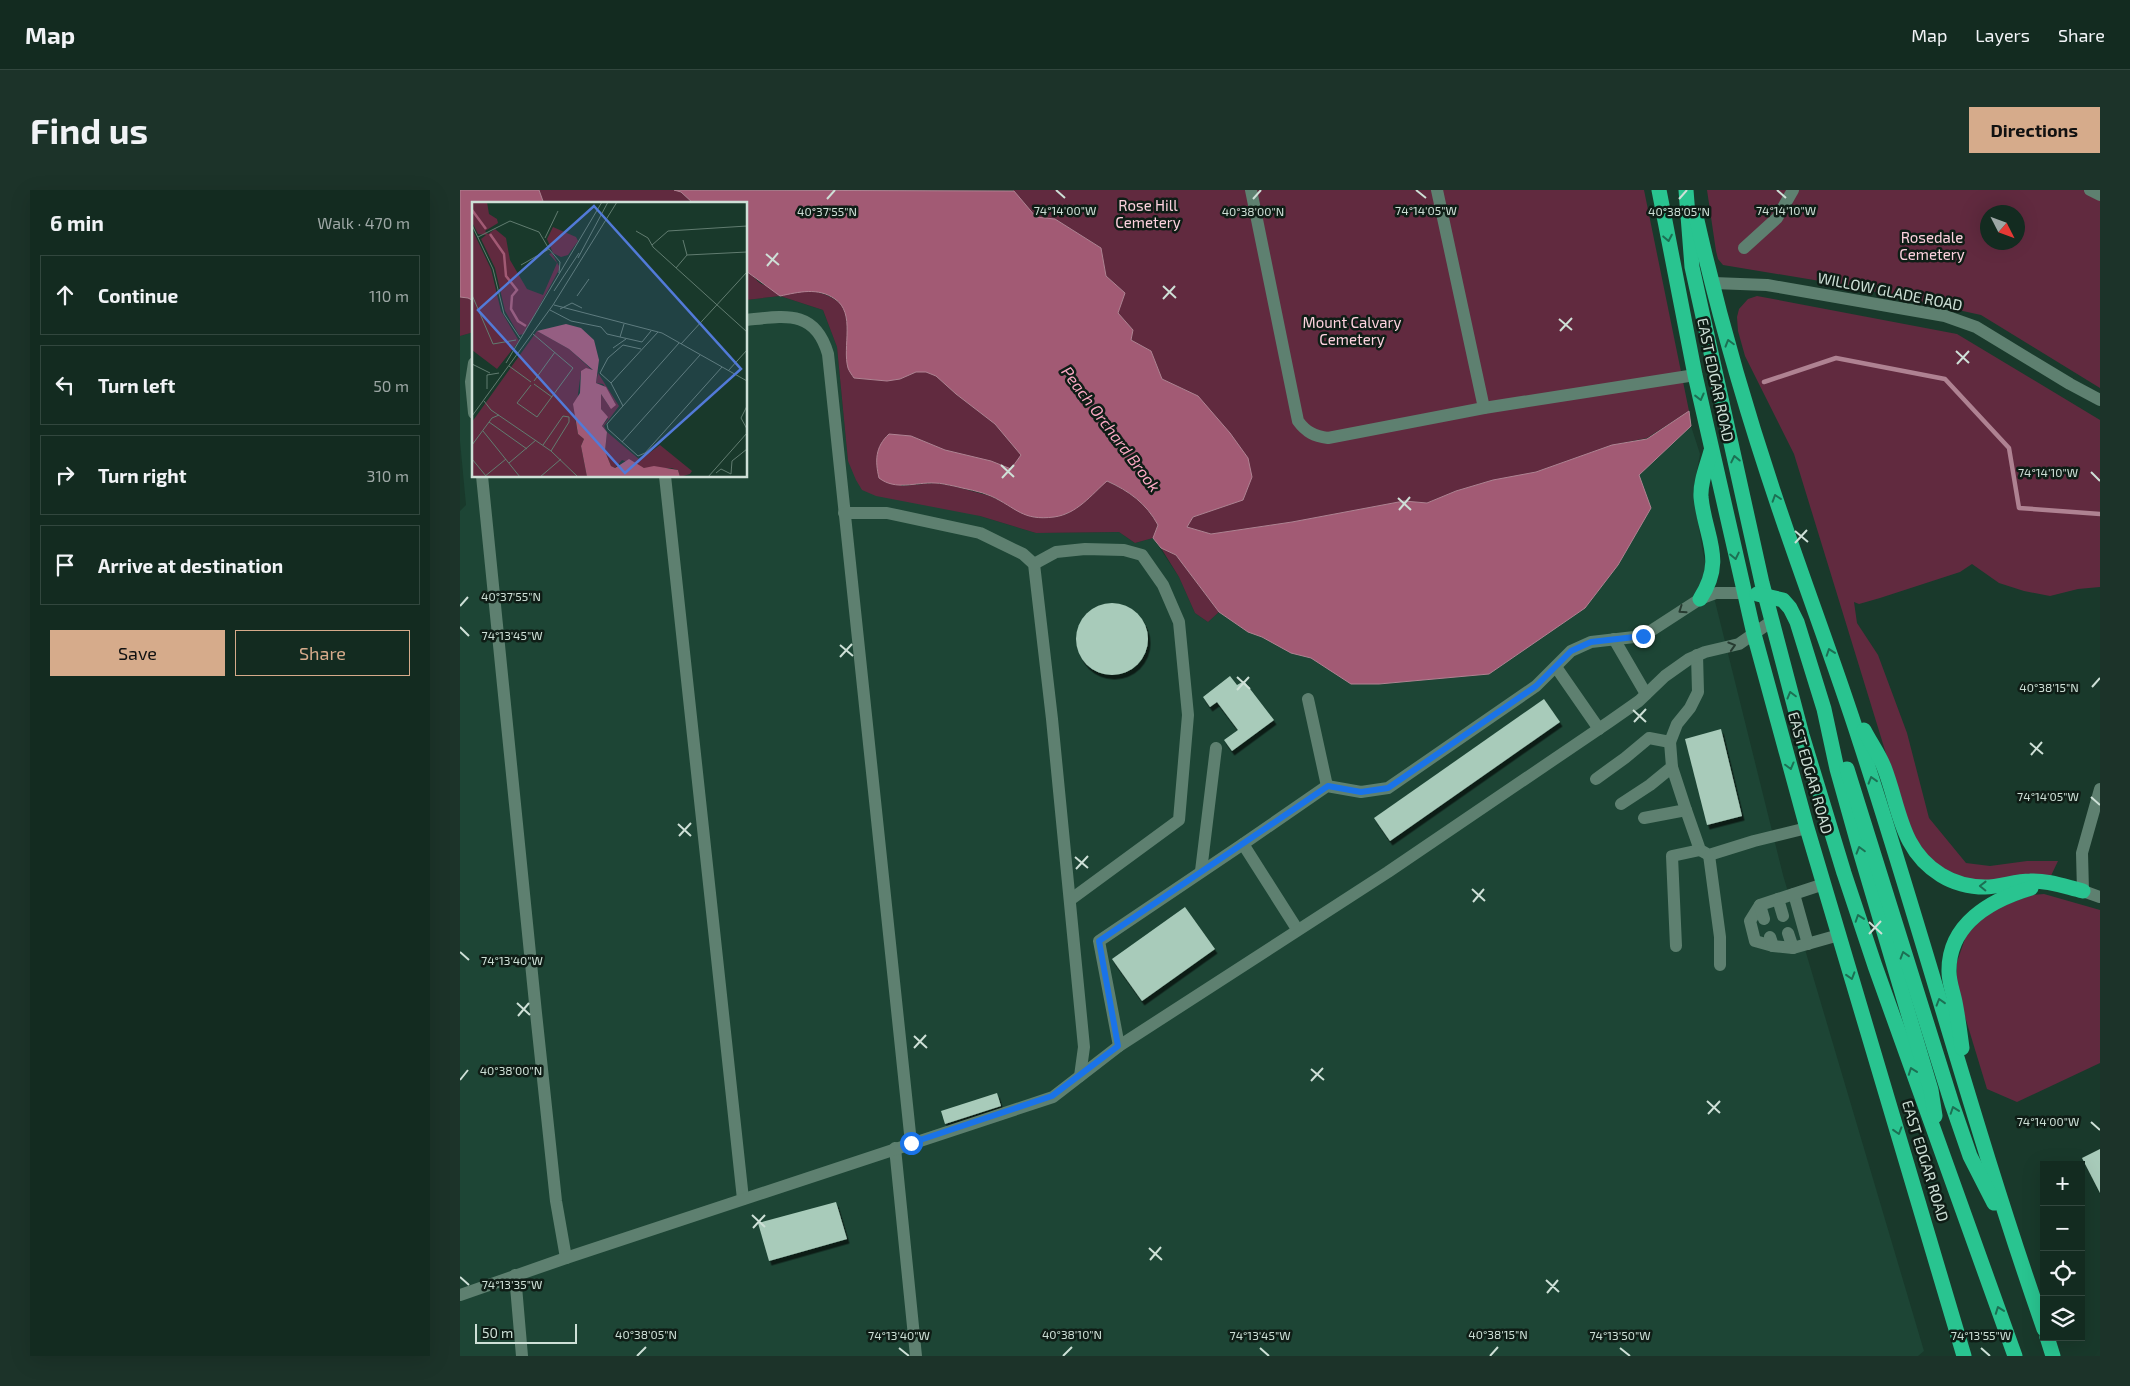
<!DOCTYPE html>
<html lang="en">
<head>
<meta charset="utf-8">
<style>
  :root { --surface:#132b20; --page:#1c3329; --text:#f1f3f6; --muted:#9da7a5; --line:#32473e; --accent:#d6ab8b }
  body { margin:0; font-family:"Exo 2",sans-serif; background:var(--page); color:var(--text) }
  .controls { position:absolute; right:15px; bottom:15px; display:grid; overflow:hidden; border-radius:0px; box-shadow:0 5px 20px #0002 }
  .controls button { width:45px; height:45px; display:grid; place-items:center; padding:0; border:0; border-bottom:1px solid var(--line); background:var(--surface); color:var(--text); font:25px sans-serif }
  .compass { position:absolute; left:1520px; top:15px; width:45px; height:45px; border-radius:50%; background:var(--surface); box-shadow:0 5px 20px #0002; rotate:132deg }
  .scale { position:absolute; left:15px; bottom:12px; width:102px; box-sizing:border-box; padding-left:5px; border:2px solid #cee0d7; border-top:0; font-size:14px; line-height:18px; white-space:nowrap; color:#cee0d7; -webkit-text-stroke:4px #0f1d16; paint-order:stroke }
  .stop { position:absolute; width:15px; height:15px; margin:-11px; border:4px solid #1a73e8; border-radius:50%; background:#fff }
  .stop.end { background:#1a73e8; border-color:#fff; box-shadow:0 1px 5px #0008 }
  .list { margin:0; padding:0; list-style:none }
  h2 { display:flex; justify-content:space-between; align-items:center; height:65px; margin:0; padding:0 20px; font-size:21px }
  h2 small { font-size:16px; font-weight:400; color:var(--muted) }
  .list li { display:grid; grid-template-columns:32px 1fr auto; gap:15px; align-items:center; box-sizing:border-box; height:80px; margin:0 10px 10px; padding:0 10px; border:1px solid var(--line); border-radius:0px }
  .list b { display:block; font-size:19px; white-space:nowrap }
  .list em { font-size:16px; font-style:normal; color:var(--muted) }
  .actions { display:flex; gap:10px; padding:15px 20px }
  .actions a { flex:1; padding:11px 0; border:1px solid var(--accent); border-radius:0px; text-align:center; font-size:18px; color:var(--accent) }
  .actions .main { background:var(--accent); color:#111 }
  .icon { flex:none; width:28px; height:28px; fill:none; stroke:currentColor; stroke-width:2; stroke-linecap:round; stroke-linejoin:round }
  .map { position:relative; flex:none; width:1640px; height:1166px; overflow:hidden; border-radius:0px }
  header { display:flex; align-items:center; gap:30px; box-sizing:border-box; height:70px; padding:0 25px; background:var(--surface); border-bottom:1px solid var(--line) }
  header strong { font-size:24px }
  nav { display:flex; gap:28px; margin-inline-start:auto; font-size:18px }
  .intro { display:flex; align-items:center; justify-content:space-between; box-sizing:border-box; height:120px; padding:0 30px }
  h1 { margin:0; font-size:35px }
  .button { padding:12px 22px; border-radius:0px; background:var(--accent); color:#111; font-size:18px; font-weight:700 }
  main { display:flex; gap:30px; padding:0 30px }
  aside { flex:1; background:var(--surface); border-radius:0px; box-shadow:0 5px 20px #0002 }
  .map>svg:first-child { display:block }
  .built { fill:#1d4535 }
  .green { fill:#612a3f; fill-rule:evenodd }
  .water { fill:#a25a74; stroke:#af8292 }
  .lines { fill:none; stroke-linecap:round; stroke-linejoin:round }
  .stream { stroke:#af8292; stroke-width:4.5 }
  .building { fill:#a8cbba; filter:url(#shadow) }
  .minor { stroke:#5e8070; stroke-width:12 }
  .highway { stroke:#29c490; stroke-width:15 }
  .oneway { stroke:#1c7053 }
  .oneway2 { stroke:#273b31 }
  .route { stroke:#1a73e8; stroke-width:6 }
  .ticks { fill:none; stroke:#cee0d7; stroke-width:2 }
  .labels { text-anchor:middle; stroke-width:5; stroke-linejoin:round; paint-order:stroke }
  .park-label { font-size:15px; fill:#fdd2de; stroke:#0f1d16 }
  .street-label { font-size:15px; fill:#cee0d7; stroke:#0f1d16 }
  .water-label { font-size:16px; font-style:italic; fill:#fba9c4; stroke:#0f1d16 }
  .inset-river { fill:none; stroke:#a25a74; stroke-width:2.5 }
  .inset-road { fill:none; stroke:#617c70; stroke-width:1 }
  .view { fill:#527ad8; fill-opacity:0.15; stroke:#527ad8; stroke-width:2.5 }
  .inset-edge { fill:none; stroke:#cee0d7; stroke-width:2.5 }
  .ticks-label { font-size:12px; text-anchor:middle; fill:#cee0d7; stroke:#0f1d16; stroke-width:5; stroke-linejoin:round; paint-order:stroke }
</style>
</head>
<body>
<header>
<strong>Map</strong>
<nav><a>Map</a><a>Layers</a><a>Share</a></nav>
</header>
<div class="intro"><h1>Find us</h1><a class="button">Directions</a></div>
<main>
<aside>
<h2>6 min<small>Walk · 470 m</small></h2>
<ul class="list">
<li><svg class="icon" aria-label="ahead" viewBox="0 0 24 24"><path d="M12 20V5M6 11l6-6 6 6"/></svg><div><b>Continue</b></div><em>110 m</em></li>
<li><svg class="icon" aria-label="left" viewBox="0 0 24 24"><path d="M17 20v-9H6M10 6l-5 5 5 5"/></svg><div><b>Turn left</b></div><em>50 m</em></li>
<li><svg class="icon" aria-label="right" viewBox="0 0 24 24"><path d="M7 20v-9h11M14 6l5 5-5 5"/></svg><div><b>Turn right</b></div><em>310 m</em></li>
<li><svg class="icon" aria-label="arrive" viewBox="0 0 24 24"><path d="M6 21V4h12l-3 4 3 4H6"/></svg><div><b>Arrive at destination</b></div></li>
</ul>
<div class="actions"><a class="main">Save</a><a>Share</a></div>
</aside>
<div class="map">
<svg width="1640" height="1166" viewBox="0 0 1640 1166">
  <defs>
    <filter id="shadow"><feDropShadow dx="2.5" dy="4.5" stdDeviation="0" flood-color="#0009"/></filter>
  </defs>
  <rect width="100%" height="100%" fill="#19392b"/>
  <polygon class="built" points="320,106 363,120 377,157 388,271 520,326 576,343 659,342 675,353 693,348 719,387 735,423 748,432 759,422 788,442 802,447 831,463 851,468 891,494 919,494 1029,484 1179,285 1231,236 1240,264 1233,302 1243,363 1323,685 1464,1161 1458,1166 0,1166 0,321 6,315 0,251 0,146 14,142 14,286 286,286 286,110"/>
  <g class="green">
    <polygon points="79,0 214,0 221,2 234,14 84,14"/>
    <polygon points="553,0 1184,0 1229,221 1187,248 1152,255 1076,282 1033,290 996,301 967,313 944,311 832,332 751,344 727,337 733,327 783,310 738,206 702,189 691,161 671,150 673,140 658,123 665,103 646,86 641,58 595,29 576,27"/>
    <path d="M1247 0H1640V198L1521 125 1384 95 1263 75 1258 69 1256 61ZM1528 22H1558V52H1528Z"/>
    <path d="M286 81C293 84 297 93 304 95 334 103 363 94 385 118L394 188 427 191 440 189 456 182H467L476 186 496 204 535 234 561 265 551 279 530 271 485 260 451 246 441 296 475 293 493 296 530 306 576 328 607 324 646 291C669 301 686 313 698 335L693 348 675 353 659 342 576 343 520 326 416 306 402 300 396 290 388 271 377 157 363 120 320 106 286 110Z"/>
    <polygon points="1297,106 1497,144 1640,230 1640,397 1618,399 1590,406 1564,401 1539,393 1512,374 1500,382 1420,408 1399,414 1394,412 1397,433 1418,465 1447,543 1469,628 1506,673 1530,676 1567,671 1598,671 1588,692 1489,690 1451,645 1334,264 1285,166 1278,141 1277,127 1279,119 1288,109"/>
    <polygon points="0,107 8,108 14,111 14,142 0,146"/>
    <polygon points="701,358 716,365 759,422 748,432 735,423 719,387"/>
    <polygon points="1584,704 1640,720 1640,873 1557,912 1527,899 1496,797 1497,772 1506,746 1522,728 1535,719 1572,705"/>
  </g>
  <g class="water">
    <polygon points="0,0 79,0 84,14 14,14 14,111 8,108 0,107"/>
    <path d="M214 0 554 1 576 27 595 29 641 58 646 86 665 103 658 123 673 140 671 150 691 161 702 189 738 206 770 243 788 268 792 287 783 310 733 327 727 337 751 344 832 332 944 311 967 313 996 301 1033 290 1076 282 1152 255 1187 249 1229 221 1231 236 1179 285 1191 318 1158 375 1125 418 1029 484 919 494H891L851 468 831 463 802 447 788 442 759 422 716 365 701 358 693 348 698 335C686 313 669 301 647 291 631 305 617 324 594 327 562 331 557 318 531 306 520 301 505 299 494 296 488 295 481 293 475 293 455 292 436 301 419 288 415 271 415 257 429 244L451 246 485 260 531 271 551 279 561 265 535 234 496 204 476 186 466 182H456L440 189 427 191 394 188C392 185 389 181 388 178 382 157 396 123 375 109 358 97 339 102 320 106L286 81V14H234L221 2Z"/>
  </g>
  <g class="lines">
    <polyline class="stream" points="1304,192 1376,168 1485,189 1549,258 1559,318 1640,324"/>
  </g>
  <g class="building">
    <circle cx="652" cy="449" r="36"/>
    <polygon points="770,486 777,495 784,491 814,530 772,561 764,550 778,540 757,512 750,517 743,507"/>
    <polygon points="1084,509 1100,532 930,651 914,628"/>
    <polygon points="1261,539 1282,626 1247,635 1225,549"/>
    <polygon points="725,717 755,759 682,811 652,769"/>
    <polygon points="537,903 541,916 485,934 481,921"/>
    <polygon points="1640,959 1640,1003 1622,968"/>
    <polygon points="376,1012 387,1049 309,1071 298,1033"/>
  </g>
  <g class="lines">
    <g class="minor">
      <path d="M791 0 838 231C846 242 854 246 868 248L1024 218 1235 185"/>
      <polyline points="977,0 1024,218"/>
      <polyline points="1630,0 1640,5"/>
      <polyline points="1284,58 1317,28 1333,0"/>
      <polyline points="1253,93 1307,95 1485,126 1516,137 1610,194 1640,210"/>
      <path d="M286 130C325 126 355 119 368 164L451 953"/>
      <polyline points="14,173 11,192 14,223"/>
      <polyline points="22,286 76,823 96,1011 106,1068"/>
      <polyline points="205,286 283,1009"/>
      <polyline points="384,323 427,323 520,343 563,364 574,374 592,529 624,857 620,886"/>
      <polyline points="574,374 596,362 625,359 664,360 682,365 703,395 719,432 728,525 719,630 610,710"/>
      <polyline points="1154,449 1186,504"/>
      <polyline points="1096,477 1139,539"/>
      <polyline points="848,509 867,596"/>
      <polyline points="1136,589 1165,568 1189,548 1210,552 1217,534 1230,518 1238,502 1237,465"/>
      <polyline points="1640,599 1622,663 1623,701 1640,707"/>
      <polyline points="1161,614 1190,595 1212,577 1210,552"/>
      <polyline points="1226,620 1240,660 1249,665 1294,651 1347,638"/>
      <polyline points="1184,628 1226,620 1212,577"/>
      <polyline points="1249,665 1260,747 1260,775"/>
      <polyline points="741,681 756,558"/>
      <polyline points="1334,704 1348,754"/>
      <polyline points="1318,709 1323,726"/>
      <polyline points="1300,715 1290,731 1295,751 1313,756"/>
      <polyline points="1304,729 1300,715 1364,694"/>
      <polyline points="837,739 783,654 867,596 901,602 928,598 1076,496 1111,461 1131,452 1183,446 1240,409 1256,403 1284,403"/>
      <polyline points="1328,743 1333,758"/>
      <polyline points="1310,747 1313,756 1333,758 1379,745"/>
      <polyline points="1216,756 1212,666 1240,660"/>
      <polyline points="659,856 639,751 783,654"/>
      <polyline points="435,958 456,1166"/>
      <polyline points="55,1085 62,1166"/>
      <polyline points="0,1105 106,1068 593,907 659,856 928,682 1149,532 1179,511 1205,486 1229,469 1245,462 1279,454 1312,431"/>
    </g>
    <g class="highway">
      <polyline points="1199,0 1235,185 1294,444 1347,638 1504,1166"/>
      <polyline points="1226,0 1232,77 1302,393 1342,545 1384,683 1415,776 1555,1166"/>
      <path d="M1236 26C1259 128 1289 231 1323 330 1348 404 1376 477 1400 552 1464 747 1516 945 1584 1139"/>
      <polyline points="1297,404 1323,410 1330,418 1337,432 1364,519 1377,579 1400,661 1471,900 1475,926"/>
      <path d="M1240 409C1266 369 1245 348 1241 307 1240 292 1247 276 1251 261"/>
      <path d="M1404 540C1410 552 1419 564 1424 577 1440 618 1440 660 1481 685 1494 693 1510 697 1525 697 1540 697 1555 691 1570 691 1588 690 1606 697 1623 701"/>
      <polyline points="1387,579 1492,914 1510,966 1534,1013"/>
      <path d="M1502 858C1500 843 1498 827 1495 812 1493 802 1489 792 1489 782 1488 734 1531 710 1571 698"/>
      <polyline points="1587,1147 1593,1166"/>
    </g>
  </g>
  <defs><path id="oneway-chevron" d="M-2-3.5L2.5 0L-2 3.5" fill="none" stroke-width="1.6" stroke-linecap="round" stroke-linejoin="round" transform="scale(1.25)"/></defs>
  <g class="oneway">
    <use href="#oneway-chevron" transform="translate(1208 48) rotate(79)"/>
    <use href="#oneway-chevron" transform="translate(1269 153) rotate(-106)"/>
    <use href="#oneway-chevron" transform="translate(1240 207) rotate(76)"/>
    <use href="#oneway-chevron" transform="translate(1275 269) rotate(-102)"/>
    <use href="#oneway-chevron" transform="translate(1316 308) rotate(-108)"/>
    <use href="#oneway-chevron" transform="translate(1275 366) rotate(78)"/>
    <use href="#oneway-chevron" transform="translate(1370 462) rotate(-109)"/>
    <use href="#oneway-chevron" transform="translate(1331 505) rotate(-105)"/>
    <use href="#oneway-chevron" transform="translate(1330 576) rotate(75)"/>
    <use href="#oneway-chevron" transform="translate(1412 590) rotate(-107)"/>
    <use href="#oneway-chevron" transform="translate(1400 660) rotate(-106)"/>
    <use href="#oneway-chevron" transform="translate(1523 696) rotate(-179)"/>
    <use href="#oneway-chevron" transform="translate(1399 728) rotate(-109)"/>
    <use href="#oneway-chevron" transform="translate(1444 765) rotate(-107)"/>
    <use href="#oneway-chevron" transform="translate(1391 786) rotate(73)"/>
    <use href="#oneway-chevron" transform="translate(1480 812) rotate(-107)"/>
    <use href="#oneway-chevron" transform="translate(1452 881) rotate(-110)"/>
    <use href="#oneway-chevron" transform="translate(1494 920) rotate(-109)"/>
    <use href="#oneway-chevron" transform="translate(1438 941) rotate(73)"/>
    <use href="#oneway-chevron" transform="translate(1539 1120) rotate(-110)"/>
  </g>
  <g class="oneway2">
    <use href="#oneway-chevron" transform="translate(1222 420) rotate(145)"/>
    <use href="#oneway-chevron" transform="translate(1272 456) rotate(-17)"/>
  </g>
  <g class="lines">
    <polyline class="route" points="451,953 592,906 658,856 639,751 868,596 901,602 928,598 1076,496 1111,461 1131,452 1183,446"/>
  </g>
  <path class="ticks" d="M596 0 605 8M956 0 966 8M1317 0 1326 8M367 9 375 0M793 9 801 0M1219 9 1227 0M306 64 319 75M307 76 318 63M703 96 716 108M703 109 715 96M1099 129 1112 140M1100 141 1112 128M1496 161 1509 173M1497 174 1509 161M541 275 554 287M1631 282 1640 291M542 288 554 275M938 308 951 320M939 320 950 307M1335 341 1348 352M1335 353 1347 340M0 416 8 407M0 437 9 446M380 455 393 466M380 467 392 454M777 487 790 499M1632 497 1640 488M777 500 789 487M1173 520 1186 532M1174 532 1186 519M1570 553 1583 564M1571 565 1582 552M1631 607 1640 615M218 634 231 646M219 646 231 633M615 667 628 678M616 679 628 666M1012 699 1025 711M1013 712 1024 699M1409 732 1422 744M1409 744 1421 731M0 762 9 770M57 813 70 825M58 826 69 813M454 846 467 858M454 858 466 845M851 879 864 890M0 890 8 880M851 891 863 878M1247 911 1260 923M1248 924 1260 911M1631 932 1640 940M292 1025 305 1037M293 1038 305 1025M689 1058 702 1070M690 1070 701 1057M0 1087 9 1095M1086 1090 1099 1102M1087 1103 1098 1090M439 1158 449 1166M800 1158 809 1166M1160 1158 1170 1166M1521 1158 1530 1166M177 1166 186 1157M603 1166 612 1157M1030 1166 1038 1157"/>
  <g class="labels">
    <g class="park-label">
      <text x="688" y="21">Rose Hill<tspan x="688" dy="17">Cemetery</tspan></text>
      <text x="1472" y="53">Rosedale<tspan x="1472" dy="17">Cemetery</tspan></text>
      <text x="892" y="138">Mount Calvary<tspan x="892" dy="17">Cemetery</tspan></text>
    </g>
    <g class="street-label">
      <text transform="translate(1430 102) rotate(11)" y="5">WILLOW GLADE ROAD</text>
      <text transform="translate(1255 190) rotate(78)" y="5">EAST EDGAR ROAD</text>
      <text transform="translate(1350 583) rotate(74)" y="5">EAST EDGAR ROAD</text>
      <text transform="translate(1465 971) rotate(73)" y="5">EAST EDGAR ROAD</text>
    </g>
    <g class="water-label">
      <text transform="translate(651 239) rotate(53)" y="6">Peach Orchard Brook</text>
    </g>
  </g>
  <g transform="translate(12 12)">
    <rect width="275" height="275" fill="#19392b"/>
    <path d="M0 0H15L17 12 25 17 26 21 13 29 16 32 23 27 34 36 38 58 55 87 71 93 85 61 77 52 80 51 88 66 52 132 47 133 33 109 23 66 9 37 14 33 6 32 0 20ZM81 25 104 35 106 39 96 53 89 55 81 51 75 37ZM0 27 19 67 29 109 47 139 25 167 0 148ZM65 129 97 147 121 169H109L103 216 106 232 112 237 109 244 115 275H0V220ZM126 171 147 204 132 224 135 230 168 258 188 243 220 269 218 272 208 275 206 268 199 266H172L150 258 143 266 139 264 133 249 135 230 130 224 136 217 129 207V192L137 204 143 201 131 182 124 181Z" fill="#612a3f"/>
    <path d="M94 122 109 126 122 138 127 158 124 181 134 185 144 203 139 207 129 192V207L136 215 130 224 135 230 133 249 139 264 143 266 157 257 172 266 182 264 206 268 208 275H115L109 244 112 237 106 232 101 202 108 191 109 169 114 166 121 168 97 147 65 129Z" fill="#a25a74"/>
    <path class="inset-river" d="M0 8 14 27M18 32 32 52 34 74 45 88 40 94 39 107 46 119 54 124"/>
    <path class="inset-road" d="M0 23 21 67 32 112 48 136M164 29 176 36 181 45 275 130M6 35 38 19 67 30 77 47 49 63M73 36 86 9M180 43 196 29 275 24M77 47 88 60 87 71M215 53 275 50M106 56 136 0M204 66 215 53 211 38M82 89 107 51M0 93 21 142 44 138M105 94 117 77M82 103 190 131 275 179M88 107 100 101 110 106M78 108 99 119 129 125 135 132 148 135 152 122M148 135 170 140 179 129M207 141 135 222 136 227 166 254 173 251 250 165M209 142 275 70M141 146 154 137M34 161 130 0M0 162 18 171M37 164 59 180M256 169 275 148M62 179 83 150M139 181 128 171 136 156 151 143 169 147M62 182 80 195M59 183 45 201 65 215 101 166 61 132M15 187V173L27 171M12 199 19 208 79 249 106 275M151 204 139 181 186 130M275 204 269 216 275 227M0 214 81 103 145 0M17 220 55 247M11 229 48 275M150 240 228 153M0 243 20 216 27 213M71 243 91 214 97 215V220L79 249M0 257 14 274M37 261 64 238M244 271 249 267 259 272 260 259 275 247M12 275 34 257M68 275 89 257M236 275 275 231"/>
    <path class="view" d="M122 4 269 167 153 271 6 108Z"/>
    <rect width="275" height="275" class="inset-edge"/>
  </g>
  <g class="ticks-label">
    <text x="966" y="25">74°14'05"W</text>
    <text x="605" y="25">74°14'00"W</text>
    <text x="1326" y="25">74°14'10"W</text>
    <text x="367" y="26">40°37'55"N</text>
    <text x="793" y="26">40°38'00"N</text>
    <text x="1219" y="26">40°38'05"N</text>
    <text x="1588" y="287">74°14'10"W</text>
    <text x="51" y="411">40°37'55"N</text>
    <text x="52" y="450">74°13'45"W</text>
    <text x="1589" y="502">40°38'15"N</text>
    <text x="1588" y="611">74°14'05"W</text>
    <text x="52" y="775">74°13'40"W</text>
    <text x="51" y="885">40°38'00"N</text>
    <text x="1588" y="936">74°14'00"W</text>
    <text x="52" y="1099">74°13'35"W</text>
    <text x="186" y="1149">40°38'05"N</text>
    <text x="612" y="1149">40°38'10"N</text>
    <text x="1038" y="1149">40°38'15"N</text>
    <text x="439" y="1150">74°13'40"W</text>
    <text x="800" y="1150">74°13'45"W</text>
    <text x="1160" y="1150">74°13'50"W</text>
    <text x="1521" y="1150">74°13'55"W</text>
  </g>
</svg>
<div class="controls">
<button>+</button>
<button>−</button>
<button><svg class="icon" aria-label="locate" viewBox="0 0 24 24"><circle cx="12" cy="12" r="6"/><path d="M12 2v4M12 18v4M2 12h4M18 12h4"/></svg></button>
<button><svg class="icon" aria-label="layers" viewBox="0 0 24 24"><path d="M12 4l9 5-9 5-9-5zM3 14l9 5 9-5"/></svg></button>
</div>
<svg class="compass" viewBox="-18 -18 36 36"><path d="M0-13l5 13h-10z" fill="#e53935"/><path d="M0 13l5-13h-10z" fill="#9da7a5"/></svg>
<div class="scale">50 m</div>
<div class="stop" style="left:451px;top:953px"></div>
<div class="stop end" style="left:1183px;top:446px"></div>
</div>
</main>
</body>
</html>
